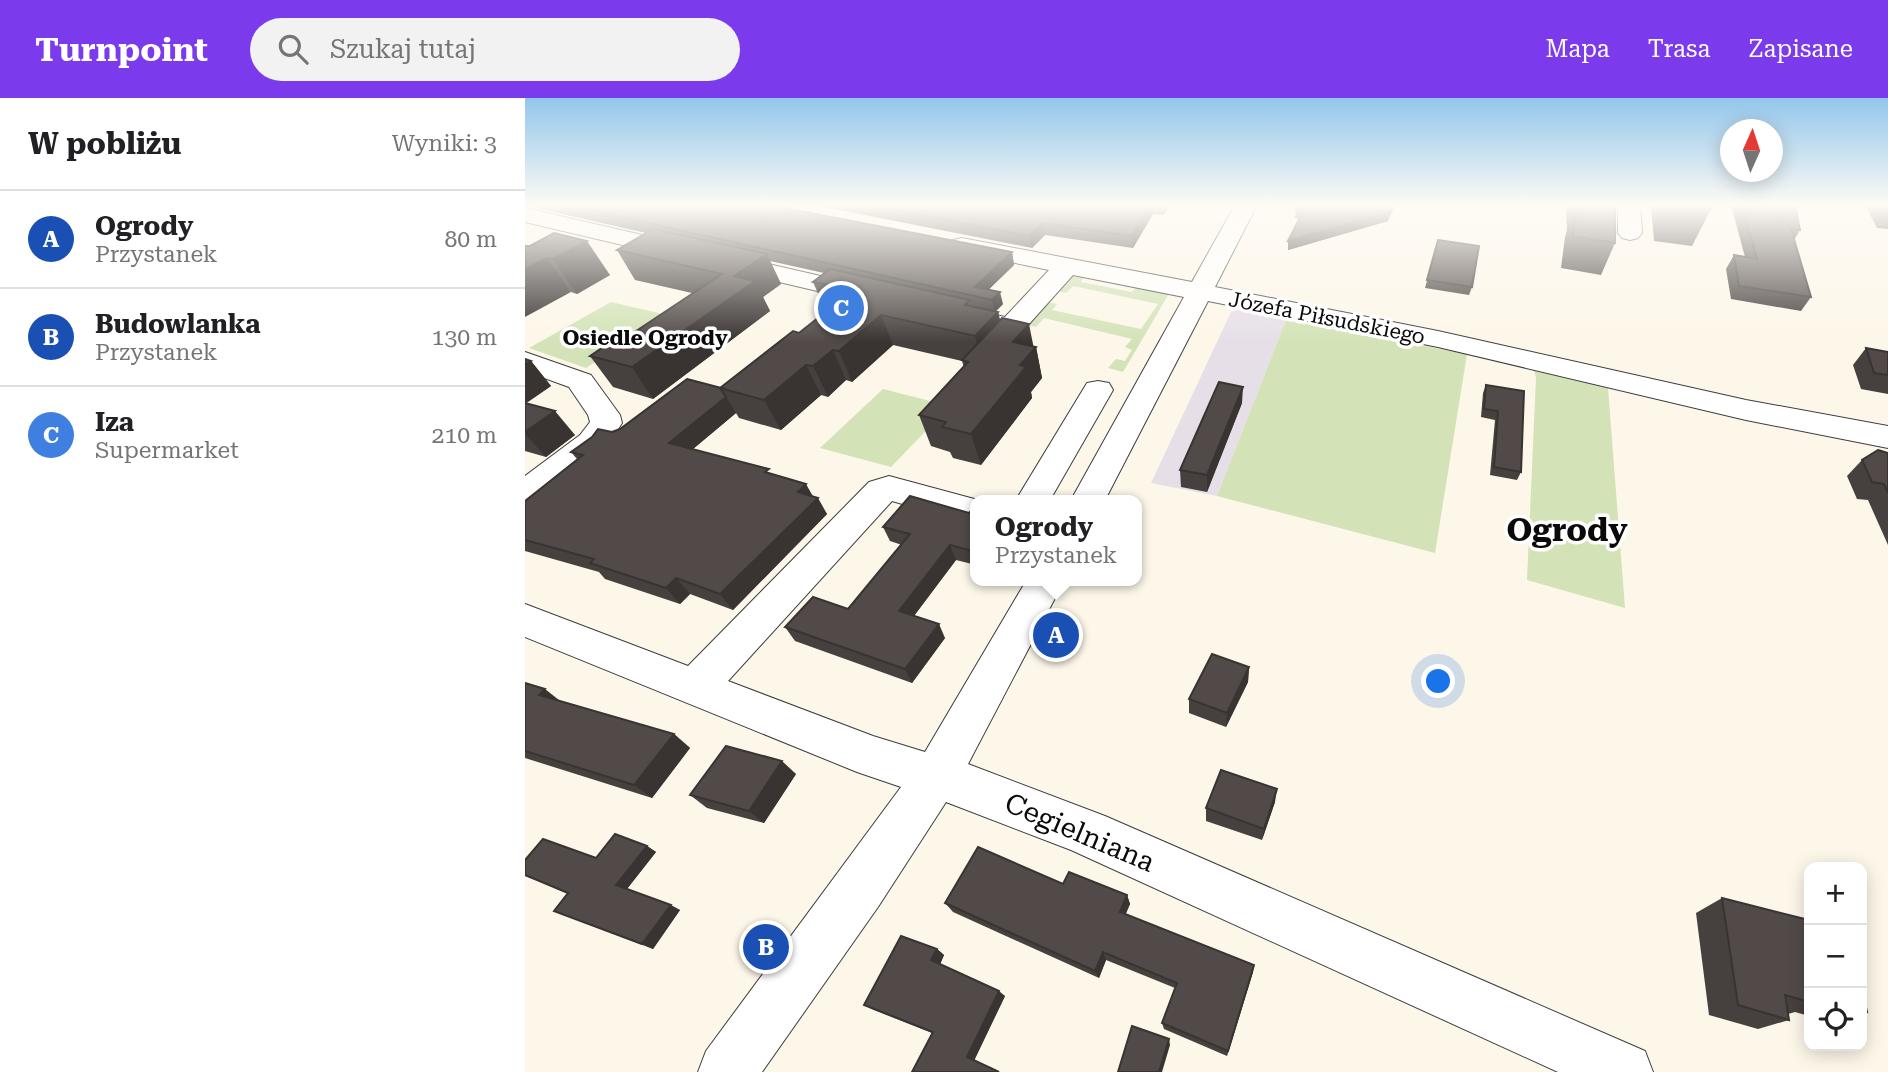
<!DOCTYPE html>
<html lang="pl">
<head>
<meta charset="utf-8">
<style>
  :root { --surface:#fff; --page:#f2f2f2; --text:#202124; --muted:#757577; --line:#e0e0e0; --accent:#7c3aed }
  body { margin:0; font-family:"Roboto Serif",serif; background:var(--page); color:var(--text) }
  .controls { position:absolute; right:21px; bottom:21px; display:grid; overflow:hidden; border-radius:14px; box-shadow:0 4px 18px #0003 }
  .controls button { width:63px; height:63px; display:grid; place-items:center; padding:0; border:0; border-bottom:2px solid var(--line); background:var(--surface); color:var(--text); font:35px sans-serif }
  .compass { position:absolute; left:1195px; top:21px; width:63px; height:63px; border-radius:50%; background:var(--surface); box-shadow:0 4px 18px #0003; rotate:3deg }
  .you { position:absolute; left:914px; top:584px; width:24px; height:24px; margin:-18px; border:5px solid #fff; border-radius:50%; background:#1a73e8; box-shadow:0 0 0 10px #1a73e833 }
  .badge { display:grid; place-items:center; width:46px; height:46px; border-radius:50%; background:var(--accent); color:#fff; font-size:23px; font-weight:700 }
  .pin { position:absolute; translate:-50% -50%; border:4px solid #fff; box-shadow:0 2px 7px #0006 }
  .popup { position:absolute; left:445px; top:397px; width:172px; height:91px; box-sizing:border-box; display:grid; place-content:center; border-radius:14px; background:var(--surface); filter:drop-shadow(0 2px 5px #0005); font-size:23px; white-space:nowrap; color:var(--muted) }
  .popup b { font-size:26px; color:var(--text) }
  .popup::after { content:''; position:absolute; left:50%; top:100%; margin-left:-14px; border:14px solid transparent; border-top-color:var(--surface) }
  .list { margin:0; padding:0; list-style:none }
  h2 { display:flex; justify-content:space-between; align-items:center; height:91px; margin:0; padding:0 28px; font-size:30px }
  h2 small { font-size:23px; font-weight:400; color:var(--muted) }
  .list li { display:grid; grid-template-columns:46px 1fr auto; gap:21px; align-items:center; box-sizing:border-box; height:98px; padding:0 28px; border-top:2px solid var(--line) }
  .list b { display:block; font-size:26px; white-space:nowrap }
  .list p { margin:0; font-size:23px; white-space:nowrap; color:var(--muted) }
  .list em { font-size:23px; font-style:normal; color:var(--muted) }
  .icon { flex:none; width:38px; height:38px; fill:none; stroke:currentColor; stroke-width:2; stroke-linecap:round; stroke-linejoin:round }
  .map { position:relative; flex:none; width:1363px; height:974px; overflow:hidden }
  header { display:flex; align-items:center; gap:42px; box-sizing:border-box; height:98px; padding:0 35px; background:var(--accent); color:#fff }
  header strong { font-size:33px }
  nav { display:flex; gap:38px; margin-inline-start:auto; font-size:24px }
  .search { width:490px; height:63px; background:var(--page); display:flex; align-items:center; gap:18px; box-sizing:border-box; padding:0 24px; border-radius:38px; color:var(--muted); font-size:26px }
  main { display:flex }
  aside { flex:1; background:var(--surface) }
  .map>svg:first-child { display:block }
  .industrial { fill:#e6dfe8 }
  .green { fill:#d3e3b7 }
  .lines { fill:none; stroke-linecap:round; stroke-linejoin:round }
  .minor-casing { stroke:#3d3d3d; stroke-width:2 }
  .minor { fill:#fff; fill-rule:evenodd }
  .wall { fill:#46403e }
  .shaded-wall { fill:#393432 }
  .building { fill:#514a48; stroke:#393432; stroke-width:2 }
  .labels { text-anchor:middle; stroke-width:7; stroke-linejoin:round; paint-order:stroke }
  .far-street-label { font-size:21px; fill:#0a0a0a; stroke:#fff }
  .far-neighbourhood-label { font-size:21px; font-weight:bold; fill:#0a0a0a; stroke:#fff }
  .near-street-label { font-size:28px; fill:#0a0a0a; stroke:#fff }
  .district-label { font-size:32px; font-weight:bold; fill:#0a0a0a; stroke:#fff }
</style>
</head>
<body>
<header>
<strong>Turnpoint</strong>
<div class="search"><svg class="icon" aria-label="search" viewBox="0 0 24 24"><circle cx="10" cy="10" r="6"/><path d="M15 15l6 6"/></svg>Szukaj tutaj</div>
<nav><a>Mapa</a><a>Trasa</a><a>Zapisane</a></nav>
</header>
<main>
<aside>
<h2>W pobliżu<small>Wyniki: 3</small></h2>
<ul class="list">
<li><span class="badge" style="background:#1a4fb4">A</span><div><b>Ogrody</b><p>Przystanek</p></div><em>80 m</em></li>
<li><span class="badge" style="background:#1a4fb4">B</span><div><b>Budowlanka</b><p>Przystanek</p></div><em>130 m</em></li>
<li><span class="badge" style="background:#3f7fe0">C</span><div><b>Iza</b><p>Supermarket</p></div><em>210 m</em></li>
</ul>
</aside>
<div class="map">
<svg width="1363" height="974" viewBox="0 0 1363 974">
  <rect width="100%" height="100%" fill="#fdf7e9"/>
  <polygon class="industrial" points="712,212 761,222 692,398 626,385 706,214"/>
  <g class="green">
    <path d="M550 177H561L556 184 607 194 612 187 645 194 598 274 583 270 591 261 600 263 607 252 600 249 607 241 519 220 511 229 502 227C510 215 515 201 532 206L527 212 616 231 633 206 548 188 541 195 534 193 533 190 539 182Z"/>
    <polygon points="86,204 142,217 61,270 4,250"/>
    <polygon points="761,222 942,256 910,455 692,398"/>
    <polygon points="1009,272 1083,290 1100,510 1002,482 1011,280"/>
    <polygon points="358,291 425,308 366,369 295,350"/>
  </g>
  <g class="lines">
    <g class="minor-casing">
      <g id="minor">
        <polygon points="710,107 732,107 690,189 913,233 1221,302 1363,328 1363,350 1221,322 913,249 683,203 580,402 546,402 659,199 548,177 496,235 486,237 432,225 428,219 432,213 442,211 480,219 524,172 428,152 425,147 428,142 437,140 667,184"/>
        <polygon points="1093,107 1115,107 1117,135 1113,140 1105,142 1097,140 1093,135"/>
        <polygon points="0,110 339,188 348,190 352,196 348,202 339,204 0,124"/>
        <polygon points="0,254 66,277 95,317 97,325 79,353 12,404 0,407 0,378 55,337 65,324 63,317 44,289 0,273"/>
        <polygon points="573,283 584,285 588,292 525,402 491,402 562,285"/>
        <polygon points="364,378 453,402 450,402 450,427 367,403 203,583 348,638 400,654 501,483 539,483 443,666 580,718 1120,953 1128,974 1033,974 546,752 421,704 353,809 237,974 173,974 181,953 376,689 332,674 0,539 0,506 163,568 344,384"/>
      </g>
    </g>
    <use href="#minor" class="minor"/>
  </g>
  <g class="wall">
    <polygon points="10,107 245,107 487,154 489,167 463,192 478,206 471,213 473,214 475,222 509,249 511,249 517,280 506,294 507,300 456,367 428,360 425,354 406,348 394,317 439,269 437,263 368,247 327,284 321,282 303,299 296,297 256,332 214,320 211,315 168,351 247,376 288,399 302,416 208,512 165,496 155,506 80,481 74,474 0,453 0,403 52,361 46,354 87,334 195,290 274,235 301,214 288,184 299,175 245,163 256,186 238,199 245,213 128,301 88,289 65,258 99,241 167,195 110,182 92,152 121,135 11,110"/>
    <polygon points="289,107 645,107 638,117 628,116 608,150 520,137 507,150"/>
    <polygon points="1041,107 1090,107 1090,145 1076,177 1036,170 1040,139 1042,132"/>
    <polygon points="1126,107 1187,107 1187,109 1167,148 1129,143"/>
    <polygon points="1206,107 1270,107 1275,132 1269,142 1286,199 1276,213 1206,201 1201,171 1209,157 1220,159"/>
    <polygon points="1340,107 1363,107 1363,131 1352,130"/>
    <polygon points="771,111 863,123 763,152 763,143 775,121 770,120"/>
    <polygon points="913,142 947,189 944,197 900,190"/>
    <polygon points="0,148 85,177 52,196 46,194"/>
    <polygon points="1341,250 1363,254 1363,296 1336,291 1328,267"/>
    <polygon points="0,261 6,263 26,288 1,305 50,337 21,359 0,353"/>
    <polygon points="961,287 999,293 996,374 992,382 965,377 970,322 956,319 958,295"/>
    <polygon points="717,305 682,394 656,389 655,372"/>
    <polygon points="1363,355 1363,447 1343,402 1332,401 1322,378 1337,362"/>
    <polygon points="451,412 451,467 431,462 389,518 420,540 387,585 270,543 260,529 323,511 377,447 365,443 358,429 444,415"/>
    <polygon points="724,569 723,584 701,629 664,615 664,601"/>
    <polygon points="0,585 35,603 149,636 165,650 127,700 0,660"/>
    <polygon points="271,676 239,725 182,710 165,697"/>
    <polygon points="750,704 737,742 681,723 681,710"/>
    <polygon points="122,748 131,754 102,791 155,812 128,851 29,813 43,795 0,778 0,762 71,760"/>
    <polygon points="538,786 602,797 605,806 600,816 728,874 702,958 639,931 637,925 650,890 581,862 574,880 428,814 420,805"/>
    <polygon points="1197,800 1284,822 1284,918 1270,914 1263,916 1264,922 1233,931 1184,917 1171,815"/>
    <polygon points="412,851 419,857 415,866 480,898 449,962 387,974 407,935 349,912 339,907"/>
  </g>
  <g class="shaded-wall">
    <polygon points="626,107 628,107 628,116 608,150 607,138"/>
    <polygon points="638,107 645,107 638,117"/>
    <polygon points="868,107 870,107 863,123 763,152 763,143"/>
    <polygon points="518,125 520,137 507,150 504,138"/>
    <polygon points="62,143 85,177 52,196 28,161"/>
    <polygon points="487,154 489,167 456,199 450,189"/>
    <polygon points="242,156 256,186 238,199 245,213 128,301 107,269 209,178"/>
    <polygon points="22,160 46,194 0,219 0,171"/>
    <polygon points="475,194 478,206 470,214 467,202"/>
    <polygon points="473,214 480,244 458,268 450,238"/>
    <polygon points="356,217 368,247 327,284 314,253"/>
    <polygon points="504,226 509,251 511,249 517,280 506,294 507,300 456,367 446,336 488,244"/>
    <polygon points="308,252 321,282 303,299 288,268"/>
    <polygon points="6,263 26,288 0,306 0,267"/>
    <polygon points="281,267 296,297 256,332 239,302"/>
    <polygon points="718,289 717,305 682,394 682,377"/>
    <polygon points="201,299 211,315 156,361 144,345"/>
    <polygon points="30,313 50,337 21,359 0,336 0,334"/>
    <polygon points="281,386 290,402 273,394"/>
    <polygon points="293,400 302,416 208,512 195,496"/>
    <polygon points="425,447 431,462 382,527 374,513"/>
    <polygon points="151,480 165,496 155,506 141,490"/>
    <polygon points="414,526 420,540 387,585 380,571"/>
    <polygon points="724,569 723,584 701,629 702,615"/>
    <polygon points="20,591 39,606 14,597"/>
    <polygon points="149,636 165,650 127,700 109,687"/>
    <polygon points="257,663 271,676 239,725 224,713"/>
    <polygon points="752,691 750,704 737,742 739,731"/>
    <polygon points="122,748 131,754 101,792 91,787"/>
    <polygon points="602,797 605,806 598,823 595,814"/>
    <polygon points="146,807 155,812 128,851 117,846"/>
    <polygon points="412,851 419,857 414,869 406,862"/>
    <polygon points="578,854 581,862 574,880 570,873"/>
    <polygon points="729,867 728,874 702,958 703,953"/>
    <polygon points="474,893 480,898 449,963 442,959"/>
    <polygon points="644,941 645,947 637,974 634,974"/>
  </g>
  <g class="building">
    <polygon points="43,107 245,107 487,154 450,189 475,194 467,202"/>
    <polygon points="345,107 626,107 607,138 518,125 504,138"/>
    <polygon points="773,107 868,107 865,114 763,143 779,112 771,111"/>
    <polygon points="1052,107 1090,107 1090,145 1048,138"/>
    <polygon points="1217,107 1270,107 1275,132 1266,131 1286,199 1214,188 1209,157 1232,161"/>
    <polygon points="128,131 242,156 209,178 230,183 107,269 65,258 93,239 99,241 197,176 92,152"/>
    <polygon points="29,135 62,143 28,161 22,160 0,171 0,148 5,148"/>
    <polygon points="913,142 954,148 947,189 902,182"/>
    <polygon points="305,171 445,202 440,207 473,214 450,238 356,217 314,253 308,252 288,268 281,267 239,302 195,290 268,233 274,235 328,192 288,184"/>
    <polygon points="477,220 504,226 488,244 511,249 495,267 501,269 446,336 417,329 421,324 394,317 443,264 437,262"/>
    <polygon points="1341,250 1363,254 1363,277 1349,275"/>
    <polygon points="0,261 6,263 0,267"/>
    <polygon points="162,281 200,291 195,290 201,299 144,345 244,371 240,374 281,386 273,394 293,400 195,496 151,480 141,490 65,465 69,461 0,442 0,403 58,357 46,354 67,339 73,331 87,334 95,331"/>
    <polygon points="694,284 718,289 682,377 655,372"/>
    <polygon points="961,287 999,293 996,374 969,369 973,313 959,311"/>
    <polygon points="0,305 30,313 0,334"/>
    <polygon points="1353,352 1363,355 1363,395 1359,386 1347,384 1337,362"/>
    <polygon points="385,398 444,415 448,411 451,412 451,454 425,447 374,513 414,526 380,571 260,529 288,499 323,511 385,436 358,429"/>
    <polygon points="687,556 724,569 702,615 664,601"/>
    <polygon points="0,585 20,591 14,597 149,636 109,687 0,653"/>
    <polygon points="201,648 257,663 224,713 165,697"/>
    <polygon points="696,672 752,691 739,731 681,710"/>
    <polygon points="90,736 122,748 91,787 146,807 117,846 29,813 43,795 0,777 0,762 18,741 71,760"/>
    <polygon points="453,749 538,786 544,774 602,797 595,814 729,867 703,953 637,925 652,885 578,854 570,873 420,805"/>
    <polygon points="1197,800 1284,822 1284,904 1260,897 1264,922 1213,907"/>
    <polygon points="376,838 412,851 406,862 474,893 442,959 474,974 387,974 408,934 339,907"/>
    <polygon points="1337,891 1342,914 1337,913"/>
    <polygon points="607,928 644,941 634,974 593,974"/>
  </g>
  <linearGradient id="sky" x2="0" y2="1"><stop stop-color="#93c6eb"/><stop offset="0.44" stop-color="#fefbf5"/><stop offset="1" stop-color="#fefbf5" stop-opacity="0"/></linearGradient>
  <rect width="1363" height="244" fill="url(#sky)"/>
  <g class="labels">
    <g class="far-street-label">
      <text transform="translate(802 220) rotate(11)" y="7">Józefa Piłsudskiego</text>
    </g>
    <g class="far-neighbourhood-label">
      <text x="120" y="247">Osiedle Ogrody</text>
    </g>
    <g class="near-street-label">
      <text transform="translate(555 734) rotate(23)" y="10">Cegielniana</text>
    </g>
    <g class="district-label">
      <text x="1042" y="443">Ogrody</text>
    </g>
  </g>
</svg>
<div class="controls">
<button>+</button>
<button>−</button>
<button><svg class="icon" aria-label="locate" viewBox="0 0 24 24"><circle cx="12" cy="12" r="6"/><path d="M12 2v4M12 18v4M2 12h4M18 12h4"/></svg></button>
</div>
<svg class="compass" viewBox="-18 -18 36 36"><path d="M0-13l5 13h-10z" fill="#e53935"/><path d="M0 13l5-13h-10z" fill="#757577"/></svg>
<div class="you"></div>
<div class="pin badge" style="left:531px;top:537px;background:#1a4fb4">A</div>
<div class="popup"><b>Ogrody</b>Przystanek</div>
<div class="pin badge" style="left:241px;top:849px;background:#1a4fb4">B</div>
<div class="pin badge" style="left:316px;top:210px;background:#3f7fe0">C</div>
</div>
</main>
</body>
</html>
